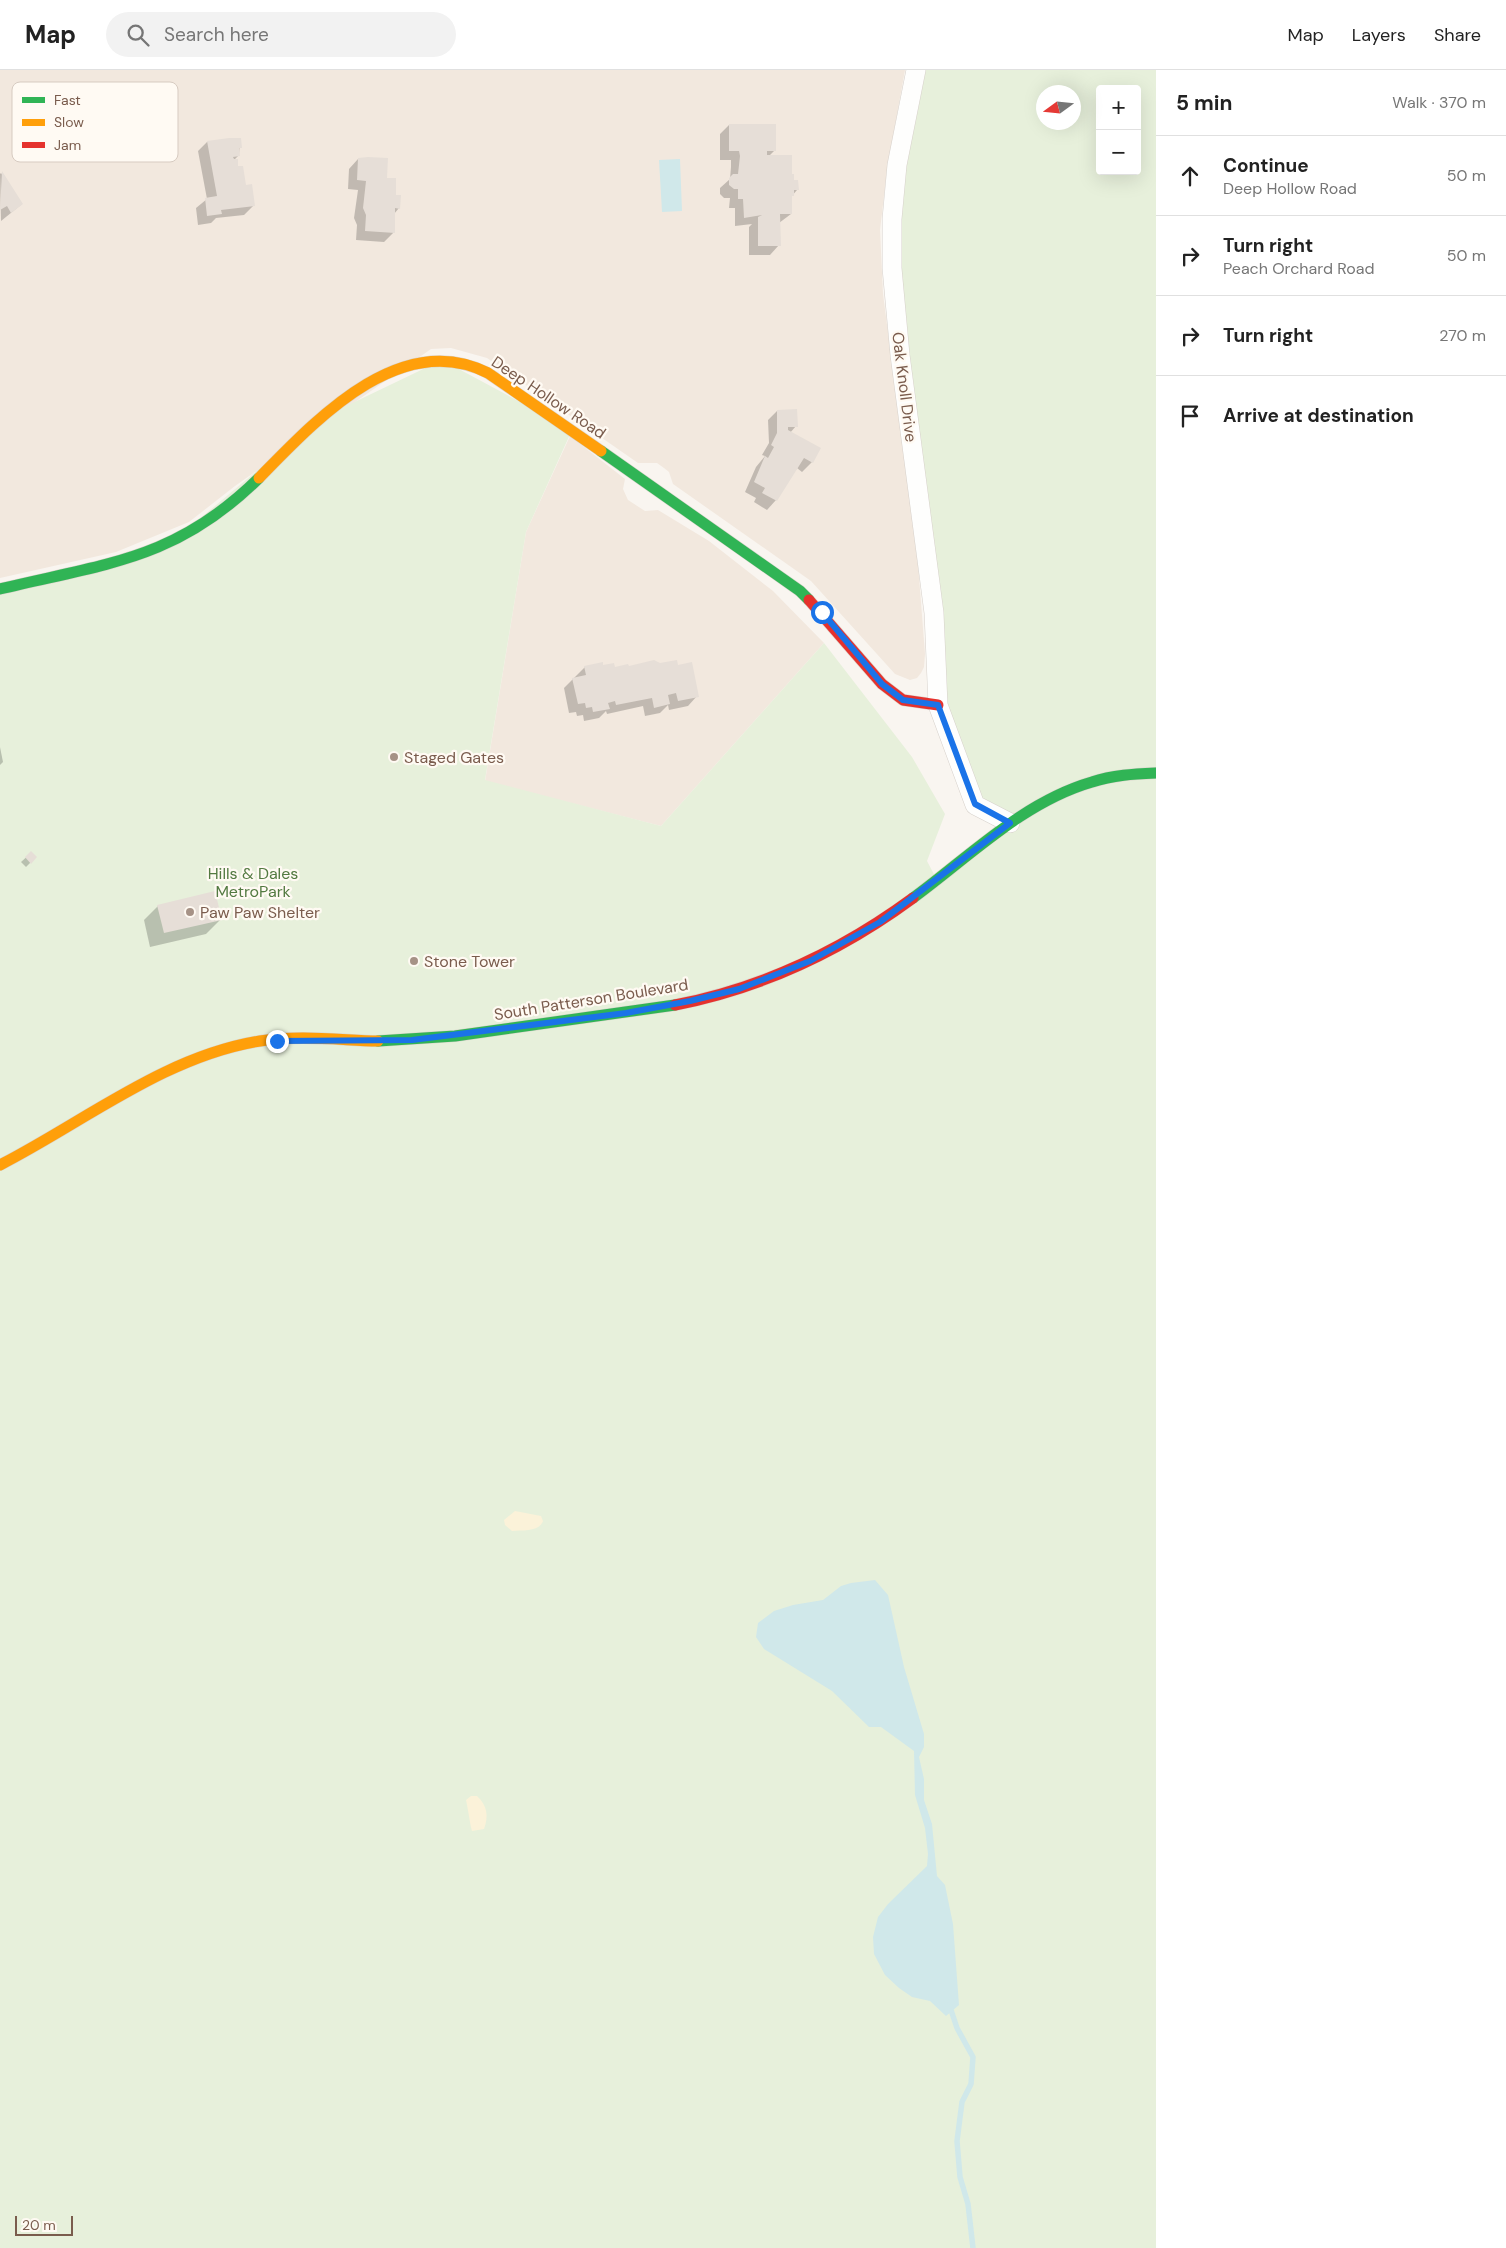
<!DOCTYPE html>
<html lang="en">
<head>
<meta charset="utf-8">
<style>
  :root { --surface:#fff; --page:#f2f2f2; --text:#222; --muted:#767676; --line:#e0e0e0 }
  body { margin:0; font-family:"DM Sans",sans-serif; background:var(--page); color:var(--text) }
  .controls { position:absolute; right:15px; top:15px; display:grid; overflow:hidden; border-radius:5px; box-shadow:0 5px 20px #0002 }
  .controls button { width:45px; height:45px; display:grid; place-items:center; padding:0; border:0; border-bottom:1px solid var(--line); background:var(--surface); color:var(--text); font:25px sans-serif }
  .compass { position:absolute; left:1036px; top:15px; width:45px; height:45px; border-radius:50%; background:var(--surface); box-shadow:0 5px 20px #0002; rotate:255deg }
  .scale { position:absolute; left:15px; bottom:12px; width:58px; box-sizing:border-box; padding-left:5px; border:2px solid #7a5c4d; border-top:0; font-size:14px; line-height:18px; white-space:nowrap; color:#7a5c4d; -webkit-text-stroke:4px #fffaf3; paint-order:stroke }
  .stop { position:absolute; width:15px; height:15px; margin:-11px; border:4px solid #1a73e8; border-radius:50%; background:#fff }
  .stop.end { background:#1a73e8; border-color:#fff; box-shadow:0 1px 5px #0008 }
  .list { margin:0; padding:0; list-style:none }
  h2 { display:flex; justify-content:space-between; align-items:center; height:65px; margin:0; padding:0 20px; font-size:21px }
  h2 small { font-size:16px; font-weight:400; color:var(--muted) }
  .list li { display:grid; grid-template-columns:32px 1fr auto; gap:15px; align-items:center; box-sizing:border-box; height:80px; padding:0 20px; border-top:1px solid var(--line) }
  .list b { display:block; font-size:19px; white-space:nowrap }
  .list p { margin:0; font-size:16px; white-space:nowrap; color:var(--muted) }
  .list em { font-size:16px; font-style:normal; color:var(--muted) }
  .icon { flex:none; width:28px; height:28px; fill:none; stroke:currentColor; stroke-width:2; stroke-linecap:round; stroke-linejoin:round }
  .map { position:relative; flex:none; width:1156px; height:2178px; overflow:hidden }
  header { display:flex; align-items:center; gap:30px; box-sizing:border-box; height:70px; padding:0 25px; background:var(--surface); border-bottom:1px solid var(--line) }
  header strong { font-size:24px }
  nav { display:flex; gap:28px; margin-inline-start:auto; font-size:18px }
  .search { width:350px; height:45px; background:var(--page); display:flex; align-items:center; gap:12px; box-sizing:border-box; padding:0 18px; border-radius:28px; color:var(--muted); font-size:19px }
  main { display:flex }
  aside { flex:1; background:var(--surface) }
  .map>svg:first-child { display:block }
  .residential { fill:#f2e8de }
  .green { fill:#e7f0db; fill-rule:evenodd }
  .sand { fill:#fbf2d9 }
  .water { fill:#d0e8ea }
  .shadow { fill:#0003 }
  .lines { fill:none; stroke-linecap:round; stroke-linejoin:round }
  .stream { stroke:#d0e8ea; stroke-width:5.5 }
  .building { fill:#e6ded7 }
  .street-casing { stroke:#d7d1cb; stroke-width:20 }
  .fast-casing { stroke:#d9d2cb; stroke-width:12 }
  .slow-casing { stroke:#d9d2cb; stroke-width:12 }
  .jam-casing { stroke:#d9d2cb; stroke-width:12 }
  .street { stroke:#fefefd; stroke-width:19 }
  .fast { stroke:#30b455; stroke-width:11 }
  .slow { stroke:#ff9f0a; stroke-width:11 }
  .jam { stroke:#e5322d; stroke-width:11 }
  .route { stroke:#1a73e8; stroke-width:6 }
  .poi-dot { fill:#a69286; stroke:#fffaf3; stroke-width:2 }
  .labels { text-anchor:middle; stroke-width:4.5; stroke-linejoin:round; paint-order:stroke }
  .street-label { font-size:16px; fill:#7a5c4d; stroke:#fffaf3 }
  .poi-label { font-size:16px; fill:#7a5c4d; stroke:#fffaf3; text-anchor:start }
  .park-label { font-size:16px; fill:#537a41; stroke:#fffaf3 }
  .key { fill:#fffaf3; stroke:#d7cbc1; stroke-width:1 }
  .key-label { font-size:14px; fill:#7a5c4d }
</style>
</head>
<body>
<header>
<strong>Map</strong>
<div class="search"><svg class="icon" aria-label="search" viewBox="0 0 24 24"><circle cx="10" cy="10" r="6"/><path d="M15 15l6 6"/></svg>Search here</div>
<nav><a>Map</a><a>Layers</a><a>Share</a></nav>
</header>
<main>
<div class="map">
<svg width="1156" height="2178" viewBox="0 0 1156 2178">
  <rect width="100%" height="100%" fill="#f9f5f0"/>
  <g class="residential">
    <polygon points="0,0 905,0 887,100 880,160 883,224 918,494 925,584 924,597 921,603 917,608 910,610 895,604 811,511 673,414 669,402 664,398 657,393 638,393 487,288 451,278 431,279 235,416 189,452 116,482 0,508"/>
    <polygon points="570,366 625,409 623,419 628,430 645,441 658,440 709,471 773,521 824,573 661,756 485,711 526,462"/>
  </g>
  <path class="green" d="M916 0H1156V2178H0V519L171 473 317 350 442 290 572 360 526 462 485 710 661 756 824 573 912 687 945 744 927 791 937 810 1010 753 975 735 938 635 892 198ZM1100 19H1137V101H1100ZM1044 22H1074V52H1044Z"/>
  <g class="sand">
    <path d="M515 1441 541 1446 543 1451C539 1462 523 1460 512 1461L505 1455 504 1450Z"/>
    <path d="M471 1726H477C487 1735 489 1746 484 1759L472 1761C470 1755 468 1738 466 1730Z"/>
  </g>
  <g class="water">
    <polygon points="680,89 682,141 662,142 659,90"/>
    <polygon points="875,1510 888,1525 904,1597 924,1664 924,1677 919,1687 924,1709 924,1730 932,1754 937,1806 945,1815 953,1854 959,1935 946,1946 930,1931 912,1927 899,1918 885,1905 874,1884 873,1867 878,1847 888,1834 927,1796 928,1784 925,1758 915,1725 914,1681 881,1657 869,1657 832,1621 764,1579 756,1567 758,1553 774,1541 793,1535 823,1530 841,1516 851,1513"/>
  </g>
  <g class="shadow">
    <polygon points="729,55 775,80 769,86 791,105 797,120 791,127 791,144 779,153 779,175 770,185 749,185 749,157 752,154 735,156 735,138 729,138 730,128 724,128 720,124 720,118 730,109 731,97 731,90 720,90 720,64"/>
    <polygon points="240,70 239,85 233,91 254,135 244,145 216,148 211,153 198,155 196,138 207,129 198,81 207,72"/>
    <polygon points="358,89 386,109 399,138 394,144 394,162 384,172 356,170 357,155 354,148 358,120 348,119 349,99"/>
    <polygon points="1,103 22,134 1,151 0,104"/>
    <polygon points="777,341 796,356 790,363 819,379 812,392 802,402 797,398 776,430 767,440 754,432 756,428 745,422 756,397 765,386 762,385 769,373 768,350"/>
    <polygon points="660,594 677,596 697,626 688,636 669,640 668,635 660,643 645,646 643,636 607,644 606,641 599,648 584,651 583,645 577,646 576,642 569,643 564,618 585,597 628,598"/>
    <polygon points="0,677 3,692 0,695"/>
    <polygon points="31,783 36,787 26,797 21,792"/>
    <polygon points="158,836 221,849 206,864 150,877 144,850"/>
  </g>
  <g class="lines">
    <polyline class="stream" points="949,1934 957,1958 973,1987 971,2014 962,2032 957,2071 960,2107 968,2134 973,2178"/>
  </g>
  <g class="building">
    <polygon points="729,54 776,54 776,81 767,81 767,85 792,85 792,104 794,104 794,110 798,110 799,120 794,120 794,126 792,126 792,144 780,144 781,176 758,176 758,147 762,145 744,148 743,129 738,129 738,119 734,119 729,115 729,108 733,104 738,104 740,86 739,81 729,81"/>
    <polygon points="229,68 241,68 242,78 239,78 240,86 233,87 234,89 238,89 238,96 243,96 246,115 252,114 255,136 221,140 222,144 207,146 205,128 217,126 207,71"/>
    <polygon points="368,87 388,88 387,108 396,108 396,125 401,125 400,139 395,138 395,163 365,161 366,145 363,138 366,111 357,110 358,88"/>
    <polygon points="2,101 23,134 11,143 7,136 0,140"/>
    <polygon points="797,339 798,357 788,357 788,360 821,378 813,393 804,388 777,431 762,423 765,418 754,412 765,386 768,388 774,377 771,375 777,363 777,340"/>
    <polygon points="654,590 660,593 677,590 678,595 692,592 699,627 678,631 676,623 668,625 670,634 654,638 652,628 616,635 615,631 608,633 610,639 593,642 592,637 586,638 585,633 578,634 572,608 586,605 584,596 603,592 603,595 614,593 615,597 628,594 629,596"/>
    <polygon points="31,781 37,787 31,794 25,787"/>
    <polygon points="215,821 222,850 164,863 157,835"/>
  </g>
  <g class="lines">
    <g class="street-casing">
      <polyline id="street" points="916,0 897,95 892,149 892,198 900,285 934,543 938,635 975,735 1010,753"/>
    </g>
    <g class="fast-casing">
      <g id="fast">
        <polyline points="601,381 800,521 809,530"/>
        <path d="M0 519C107 493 176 490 259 408"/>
        <path d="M913 828C969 787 1023 732 1092 712 1113 705 1134 704 1156 703"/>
        <polyline points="378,971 455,966 675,935"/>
      </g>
    </g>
    <g class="slow-casing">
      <g id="slow">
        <path d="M259 408C315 351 400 258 488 303L601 381"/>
        <path d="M0 1095C84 1052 165 986 260 971 299 965 339 970 378 971"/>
      </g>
    </g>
    <g class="jam-casing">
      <g id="jam">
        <polyline points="809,530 882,614 903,630 938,635"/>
        <path d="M675 935C762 918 841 881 913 828"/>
      </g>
    </g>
    <use href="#street" class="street"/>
    <use href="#fast" class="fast"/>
    <use href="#slow" class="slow"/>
    <use href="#jam" class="jam"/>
  </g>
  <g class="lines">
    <polyline class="route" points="277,971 412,970 626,943 690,931 739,919 810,891 880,852 1010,753 975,734 938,635 903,630 882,614 822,542"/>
  </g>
  <g class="poi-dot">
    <circle cx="394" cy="687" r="5"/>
    <circle cx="190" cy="842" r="5"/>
    <circle cx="414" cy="891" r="5"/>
  </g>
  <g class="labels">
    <g class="street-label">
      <text transform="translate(905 317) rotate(83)" y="6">Oak Knoll Drive</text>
      <text transform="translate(549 327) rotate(34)" y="6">Deep Hollow Road</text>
      <text transform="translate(591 929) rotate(-9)" y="6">South Patterson Boulevard</text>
    </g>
    <g class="poi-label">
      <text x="404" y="693">Staged Gates</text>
      <text x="200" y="848">Paw Paw Shelter</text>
      <text x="424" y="897">Stone Tower</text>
    </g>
    <g class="park-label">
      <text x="253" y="809">Hills &amp; Dales<tspan x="253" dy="18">MetroPark</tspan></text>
    </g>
  </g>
  <rect x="12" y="12" width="166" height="80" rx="8" class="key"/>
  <rect x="22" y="27" width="23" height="6" fill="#30b455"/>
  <rect x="22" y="49" width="23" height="7" fill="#ff9f0a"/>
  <rect x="22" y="72" width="23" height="6" fill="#e5322d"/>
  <g class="key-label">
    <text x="54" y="35">Fast</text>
    <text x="54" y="57">Slow</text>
    <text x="54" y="80">Jam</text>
  </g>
</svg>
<div class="controls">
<button>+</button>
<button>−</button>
</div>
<svg class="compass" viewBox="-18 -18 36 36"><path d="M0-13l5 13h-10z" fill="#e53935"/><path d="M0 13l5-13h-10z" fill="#767676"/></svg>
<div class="scale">20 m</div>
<div class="stop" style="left:822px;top:542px"></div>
<div class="stop end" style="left:277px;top:971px"></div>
</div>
<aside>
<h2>5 min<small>Walk · 370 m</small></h2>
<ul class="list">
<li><svg class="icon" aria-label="ahead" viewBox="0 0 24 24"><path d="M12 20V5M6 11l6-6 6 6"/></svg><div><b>Continue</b><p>Deep Hollow Road</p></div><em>50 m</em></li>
<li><svg class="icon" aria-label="right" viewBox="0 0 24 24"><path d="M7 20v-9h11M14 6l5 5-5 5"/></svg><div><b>Turn right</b><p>Peach Orchard Road</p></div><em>50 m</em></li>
<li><svg class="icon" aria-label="right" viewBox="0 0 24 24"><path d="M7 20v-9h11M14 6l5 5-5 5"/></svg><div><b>Turn right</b></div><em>270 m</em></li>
<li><svg class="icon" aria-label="arrive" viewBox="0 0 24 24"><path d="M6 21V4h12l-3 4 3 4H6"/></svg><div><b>Arrive at destination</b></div></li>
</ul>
</aside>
</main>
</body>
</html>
